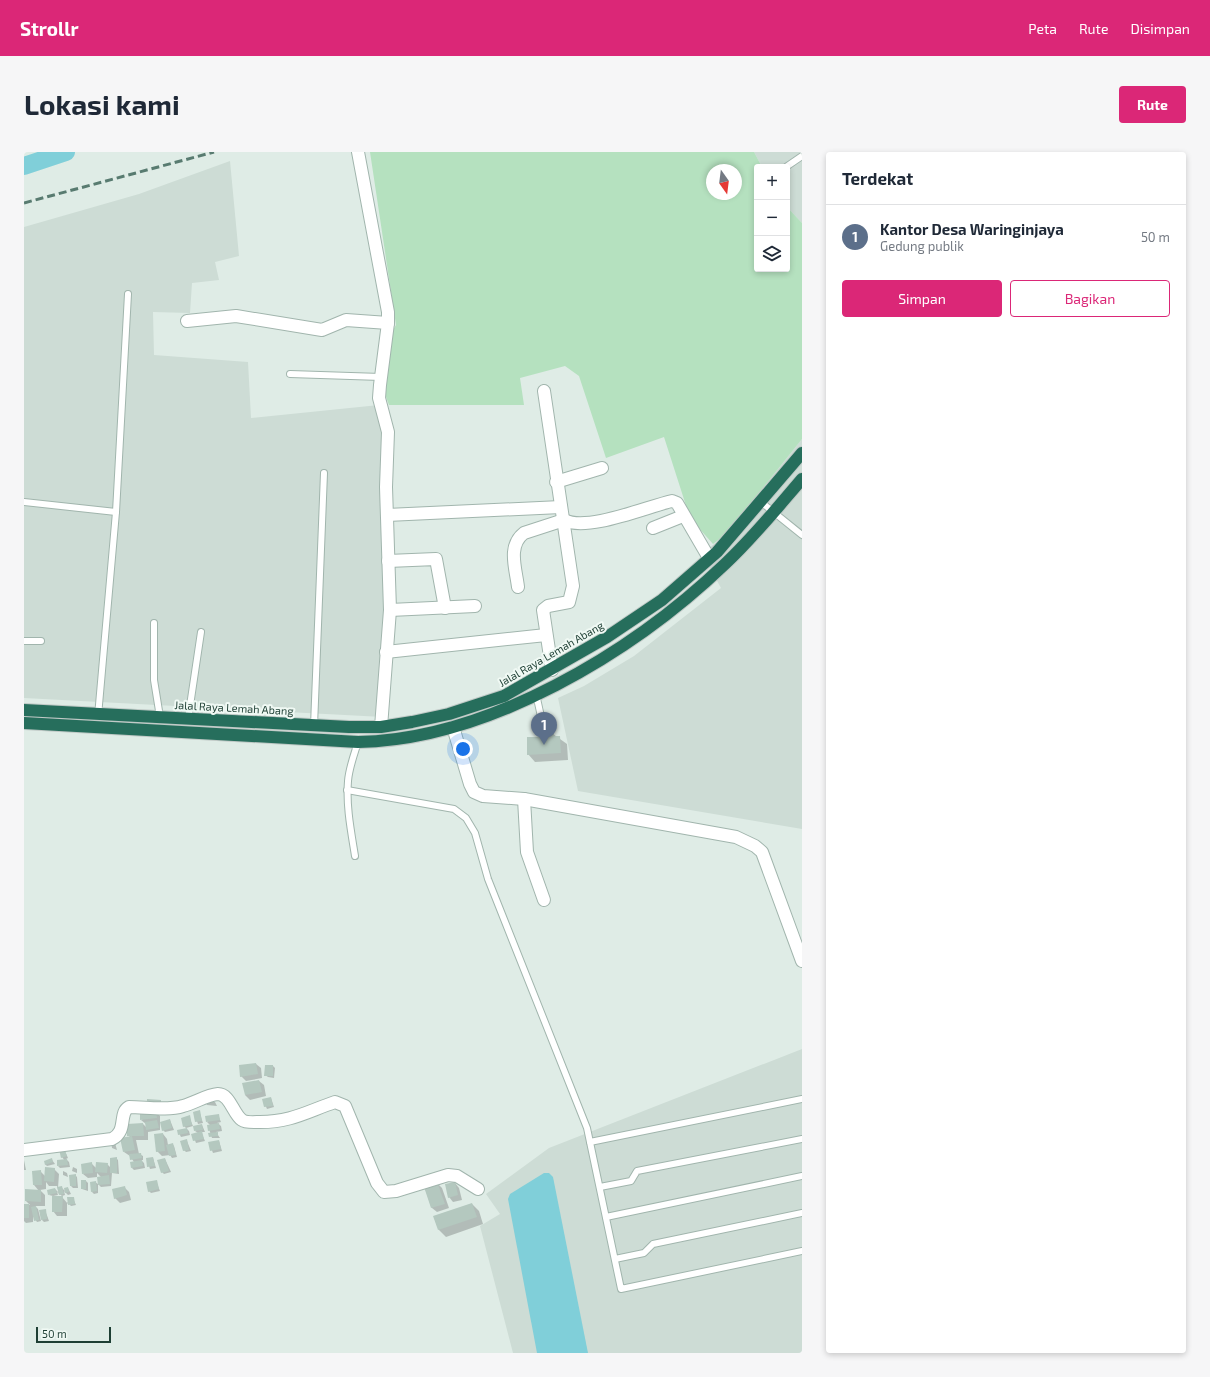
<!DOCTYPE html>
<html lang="id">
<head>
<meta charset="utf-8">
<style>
  :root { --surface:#fff; --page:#f6f6f7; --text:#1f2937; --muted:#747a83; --line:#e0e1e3; --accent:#db2777 }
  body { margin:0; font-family:"Exo 2",sans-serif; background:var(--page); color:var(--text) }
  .controls { position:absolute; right:12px; top:12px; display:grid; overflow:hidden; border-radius:4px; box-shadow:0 2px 6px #0003 }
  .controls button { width:36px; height:36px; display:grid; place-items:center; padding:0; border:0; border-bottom:1px solid var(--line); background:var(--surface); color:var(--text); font:20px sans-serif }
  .compass { position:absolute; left:682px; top:12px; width:36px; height:36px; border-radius:50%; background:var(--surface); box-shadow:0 2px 6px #0003; rotate:166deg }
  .scale { position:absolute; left:12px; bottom:10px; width:75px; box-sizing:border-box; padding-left:4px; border:2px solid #1e3f34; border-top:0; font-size:11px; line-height:14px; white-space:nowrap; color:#1e3f34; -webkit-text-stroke:3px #f0f9f4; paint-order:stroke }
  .you { position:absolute; left:439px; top:597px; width:14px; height:14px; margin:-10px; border:3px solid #fff; border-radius:50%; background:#1a73e8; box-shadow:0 0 0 6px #1a73e833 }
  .badge { display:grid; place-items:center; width:26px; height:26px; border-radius:50%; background:var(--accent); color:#fff; font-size:13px; font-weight:700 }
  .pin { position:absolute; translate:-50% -33px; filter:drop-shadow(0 1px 2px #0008) }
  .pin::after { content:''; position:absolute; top:21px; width:14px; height:12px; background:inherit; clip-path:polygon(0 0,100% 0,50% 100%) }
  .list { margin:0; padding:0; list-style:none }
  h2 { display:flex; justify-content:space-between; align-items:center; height:52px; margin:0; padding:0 16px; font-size:17px }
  h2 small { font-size:13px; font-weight:400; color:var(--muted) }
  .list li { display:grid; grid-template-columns:26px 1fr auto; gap:12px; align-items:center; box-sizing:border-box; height:64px; padding:0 16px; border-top:1px solid var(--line) }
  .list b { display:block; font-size:15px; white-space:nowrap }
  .list p { margin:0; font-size:13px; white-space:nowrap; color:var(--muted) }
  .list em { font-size:13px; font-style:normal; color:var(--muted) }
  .actions { display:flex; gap:8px; padding:12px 16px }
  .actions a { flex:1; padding:9px 0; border:1px solid var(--accent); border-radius:4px; text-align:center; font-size:14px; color:var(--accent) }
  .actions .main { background:var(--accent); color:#fff }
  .icon { flex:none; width:22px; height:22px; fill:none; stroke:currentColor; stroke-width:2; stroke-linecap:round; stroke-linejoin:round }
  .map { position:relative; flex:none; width:778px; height:1201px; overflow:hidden; border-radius:4px }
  header { display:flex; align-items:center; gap:24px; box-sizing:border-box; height:56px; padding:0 20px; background:var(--accent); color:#fff }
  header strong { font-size:19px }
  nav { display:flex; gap:22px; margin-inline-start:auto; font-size:14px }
  .intro { display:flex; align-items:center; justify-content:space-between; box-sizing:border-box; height:96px; padding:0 24px }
  h1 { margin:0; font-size:28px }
  .button { padding:10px 18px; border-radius:4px; background:var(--accent); color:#fff; font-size:14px; font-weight:700 }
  main { display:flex; gap:24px; padding:0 24px }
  aside { flex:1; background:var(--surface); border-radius:4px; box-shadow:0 2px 6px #0003 }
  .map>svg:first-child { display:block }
  .built { fill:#cddcd5 }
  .green { fill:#b5e1bf; fill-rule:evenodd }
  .water { fill:#80cfd9 }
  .shadow { fill:#0003 }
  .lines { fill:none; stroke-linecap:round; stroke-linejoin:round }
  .river { stroke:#80cfd9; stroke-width:18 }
  .building { fill:#b4c8bf }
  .lane-casing { stroke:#a1b5ad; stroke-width:8 }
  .street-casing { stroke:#a1b5ad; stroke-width:14 }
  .highway-casing { stroke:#c0c9c6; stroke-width:14 }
  .lane { stroke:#fff; stroke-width:6 }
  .street { stroke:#fff; stroke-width:12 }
  .highway { stroke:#266e5c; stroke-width:12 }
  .rail { stroke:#587b70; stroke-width:3; stroke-dasharray:8 4; stroke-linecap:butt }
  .labels { text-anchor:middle; stroke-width:4; stroke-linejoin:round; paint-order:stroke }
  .street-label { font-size:11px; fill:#1e3f34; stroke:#f0f9f4 }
</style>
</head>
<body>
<header>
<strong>Strollr</strong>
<nav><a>Peta</a><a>Rute</a><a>Disimpan</a></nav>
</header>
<div class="intro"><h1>Lokasi kami</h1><a class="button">Rute</a></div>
<main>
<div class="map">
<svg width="778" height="1201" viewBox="0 0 778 1201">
  <rect width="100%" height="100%" fill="#dfece6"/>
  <g class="built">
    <polygon points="730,0 778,0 778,71 763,55 763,15 738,15"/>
    <polygon points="206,9 215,104 191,110 195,128 168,131 166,161 129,160 130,203 224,210 227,266 355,253 364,346 359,565 0,546 0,75 115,42"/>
    <polygon points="778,287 778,677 554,639 534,546 560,534 610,504 697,436 678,402 702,382"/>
    <polygon points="778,897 778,1201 489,1201 456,1074 476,1062 462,1042 525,996"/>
  </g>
  <path class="green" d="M346 0H730L738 15H733V117H763V55L778 71V287L702 382 689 392 666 366 640 285 582 306 555 224 541 214 496 226 500 253H365L358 234 364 186 372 173ZM688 18H712V42H688Z"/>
  <polygon class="water" points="520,1021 525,1021 529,1025 564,1201 513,1201 484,1047 486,1042"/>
  <g class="shadow">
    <polygon points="529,582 543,592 544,608 511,610 504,602"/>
    <polygon points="232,912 237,916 238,926 222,929 217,924"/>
    <polygon points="249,914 251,916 250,926 244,925 241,923"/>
    <polygon points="235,929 240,933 242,944 226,948 221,943"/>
    <polygon points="247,946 250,955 243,957 239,948"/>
    <polygon points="181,949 191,950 193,954 183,953"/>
    <polygon points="175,959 179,971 174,972 170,960"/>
    <polygon points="132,960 136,964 136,978 124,980 124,988 112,988 115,1002 119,1004 119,1008 117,1008 120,1011 121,1016 110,1018 108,1016 110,1010 106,1004 100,1000 106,985 104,983 119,972 123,976 122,972 117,968"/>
    <polygon points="194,963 197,970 193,971 197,974 198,979 192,980 196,986 188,986 184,974 186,973 183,970"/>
    <polygon points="165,965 169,974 162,976 165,979 166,983 157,985 154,979 163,977 160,974"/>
    <polygon points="146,968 150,978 141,980 139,978"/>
    <polygon points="178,973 181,980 177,980 181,989 172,991 169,983 174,981 171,979"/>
    <polygon points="139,982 143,987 144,993 148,992 150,994 153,1005 148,1006 146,1003 138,1004 133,999"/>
    <polygon points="87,989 91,991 93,998 88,996"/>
    <polygon points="163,989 167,999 162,1000 160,998"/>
    <polygon points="195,989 198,999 189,1001 185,991"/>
    <polygon points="40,997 44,1006 42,1007 45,1010 46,1015 36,1016 34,1014 41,1009 38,1005"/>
    <polygon points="92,1006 94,1008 95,1022 88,1021 87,1034 77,1035 75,1033 77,1025 73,1021 73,1025 64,1026 59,1022 68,1012 72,1016 83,1012 87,1016"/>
    <polygon points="129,1006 132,1016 126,1017 123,1007"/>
    <polygon points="141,1007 147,1020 140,1022 138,1020"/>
    <polygon points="0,1008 2,1018 0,1018"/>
    <polygon points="28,1008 31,1012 23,1014 21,1012"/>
    <polygon points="49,1015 53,1017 53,1021 48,1019"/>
    <polygon points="30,1017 35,1022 34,1036 37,1035 41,1039 44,1036 47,1042 44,1043 40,1039 41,1043 38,1044 33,1040 34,1043 29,1044 38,1045 44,1052 49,1046 52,1053 47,1054 43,1050 43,1064 33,1064 29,1059 29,1044 25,1043 31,1037 35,1041 33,1034 25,1034 22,1030 22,1037 16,1038 21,1043 21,1054 11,1054 14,1057 17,1069 13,1070 9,1064 9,1070 2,1071 0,1069 0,1053 6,1053 2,1049 15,1039 10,1033 17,1020 21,1024"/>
    <polygon points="39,1019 43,1021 44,1025 39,1023"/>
    <polygon points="51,1023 53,1025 54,1036 49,1036 47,1034"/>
    <polygon points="62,1029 64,1031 64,1039 58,1037"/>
    <polygon points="132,1029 136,1039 127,1041 125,1039"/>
    <polygon points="71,1030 74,1032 74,1041 70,1042 68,1040"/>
    <polygon points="413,1031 418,1036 425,1056 413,1060 408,1056 401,1036"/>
    <polygon points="431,1031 435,1036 438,1048 429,1050 425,1045"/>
    <polygon points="100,1035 105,1040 107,1048 96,1051 91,1046"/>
    <polygon points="448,1052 455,1059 459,1072 422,1085 415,1078 410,1065"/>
    <polygon points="21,1058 25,1069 20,1070 18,1068"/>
  </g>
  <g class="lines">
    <polyline class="river" points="0,14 42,0"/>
  </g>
  <g class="building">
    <polygon points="521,581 530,581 530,584 536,584 537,601 503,603 503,585 521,585"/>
    <polygon points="232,911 234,922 216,925 215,913"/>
    <polygon points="241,913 249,913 249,924 240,924"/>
    <polygon points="235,928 238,940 221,943 218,931"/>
    <polygon points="247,945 249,954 240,955 238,947"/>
    <polygon points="123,947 137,948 137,954 123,953"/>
    <polygon points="176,958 178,969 171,970 169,960"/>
    <polygon points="132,959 133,966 116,968 116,961"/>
    <polygon points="195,962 196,968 182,970 181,964"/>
    <polygon points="166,963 168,973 159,975 157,966"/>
    <polygon points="146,967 148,976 138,979 136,970"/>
    <polygon points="133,968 135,976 122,978 121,970"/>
    <polygon points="119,971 120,984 103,984 103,972"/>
    <polygon points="195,971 196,977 184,979 183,973"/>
    <polygon points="178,972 179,978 170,979 169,974"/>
    <polygon points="163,976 164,981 154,983 153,978"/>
    <polygon points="178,979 180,987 169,989 167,982"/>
    <polygon points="194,980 194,984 185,985 184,981"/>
    <polygon points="139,981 141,999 132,1000 130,982"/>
    <polygon points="108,984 111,998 99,1000 96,986"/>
    <polygon points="163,987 165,998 159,999 156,989"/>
    <polygon points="195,988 197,997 186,999 184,990"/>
    <polygon points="149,991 152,1003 145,1004 142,993"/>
    <polygon points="40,996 43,1004 37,1006 35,997"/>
    <polygon points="117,1001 118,1006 106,1008 105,1002"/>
    <polygon points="93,1005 93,1021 86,1021 86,1006"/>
    <polygon points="129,1005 131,1014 123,1015 122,1006"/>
    <polygon points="28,1006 29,1010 21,1013 20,1009"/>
    <polygon points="141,1006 145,1019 137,1021 133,1008"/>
    <polygon points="43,1007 44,1013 33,1014 33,1008"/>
    <polygon points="118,1008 119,1014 107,1016 106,1010"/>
    <polygon points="68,1010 69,1021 58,1022 57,1012"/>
    <polygon points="72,1010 84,1011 83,1021 71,1020"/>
    <polygon points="21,1015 31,1016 30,1030 20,1029"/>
    <polygon points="17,1018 18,1033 9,1033 8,1019"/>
    <polygon points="52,1022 52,1034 46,1034 45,1023"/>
    <polygon points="85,1023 86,1032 74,1033 73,1025"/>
    <rect x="57" y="1028" width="5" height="9"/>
    <polygon points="133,1028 135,1037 124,1040 122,1030"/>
    <polygon points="72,1029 73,1039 67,1040 66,1030"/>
    <polygon points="413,1030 421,1052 407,1056 400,1035"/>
    <polygon points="431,1030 434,1043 424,1046 421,1032"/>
    <polygon points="38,1034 40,1042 35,1043 33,1035"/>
    <polygon points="101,1034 103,1043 90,1047 88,1037"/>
    <polygon points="44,1035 45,1040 41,1041 40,1036"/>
    <polygon points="31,1036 33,1041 24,1043 23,1038"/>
    <polygon points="1,1037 17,1038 17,1050 1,1049"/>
    <polygon points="28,1044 39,1044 38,1060 28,1060"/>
    <polygon points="43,1045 50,1045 51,1052 44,1053"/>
    <polygon points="448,1051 453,1065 414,1078 409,1064"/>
    <rect x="0" y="1052" width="5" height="14"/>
    <polygon points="12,1054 15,1068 10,1069 7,1055"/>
    <polygon points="22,1057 23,1067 17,1068 15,1058"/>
  </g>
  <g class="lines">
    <g class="lane-casing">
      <g id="lane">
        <polyline points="762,15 778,4"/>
        <polyline points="266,222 357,225"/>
        <polyline points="0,350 92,360"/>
        <polyline points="737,350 778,383"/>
        <polyline points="130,471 130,528 136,565"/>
        <polyline points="0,489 17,489"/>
        <polyline points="512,542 520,578"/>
        <polyline points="74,564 92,360 104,142"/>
        <polyline points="164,567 177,480"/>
        <polyline points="290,574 300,321"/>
        <polyline points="323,638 430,657 442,666 451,681 464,727 563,976 597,1137 778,1099"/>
        <path d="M331 704C327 679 322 654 324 629 325 616 330 603 334 590"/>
        <polyline points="566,990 778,947"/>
        <polyline points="576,1035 607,1029 613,1019 778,987"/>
        <polyline points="582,1065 778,1024"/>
        <polyline points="591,1107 620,1101 629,1092 778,1061"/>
      </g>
    </g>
    <g class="street-casing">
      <g id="street">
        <polyline points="334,0 364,160 364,171 356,233 355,246 364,280 362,335 366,458 357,575"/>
        <polyline points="163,169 212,164 298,178 322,168 364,171"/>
        <polyline points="520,239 549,434 545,450 524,454 519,458 528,518"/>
        <polyline points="532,330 578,316"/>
        <polyline points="363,363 537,355"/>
        <polyline points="629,376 659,364"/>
        <polyline points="364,409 412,407 421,456"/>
        <path d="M494 435C492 417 483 394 500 381L540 368C563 380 622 355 648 349L653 351 685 406"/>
        <polyline points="366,458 451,454"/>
        <polyline points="362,500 522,483"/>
        <polyline points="429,575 446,632 450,640 459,644 500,647 712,685 731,694 738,700 778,809"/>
        <polyline points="500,647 503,700 520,748"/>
        <path d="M0 998 88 987C104 979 94 961 105 955 122 955 143 959 159 954 171 951 182 943 194 942 206 942 209 962 218 968 222 971 230 970 236 970 267 970 282 960 311 950L321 954 353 1031 360 1040 372 1039 424 1023 433 1024 454 1037"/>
      </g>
    </g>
    <g class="highway-casing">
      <g id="highway">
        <polyline points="0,558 325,575 357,575 388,570 425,562 480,544 583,485 638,448 693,400 778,301"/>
        <path d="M0 571 334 590C464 588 609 500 701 412 729 386 753 356 778 327"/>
      </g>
    </g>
    <use href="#lane" class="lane"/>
    <use href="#street" class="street"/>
    <use href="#highway" class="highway"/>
    <polyline class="rail" points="0,51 190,0"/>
  </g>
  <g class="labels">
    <g class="street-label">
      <text transform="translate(527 502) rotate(-30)" y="4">Jalal Raya Lemah Abang</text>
      <text transform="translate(210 556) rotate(3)" y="4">Jalal Raya Lemah Abang</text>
    </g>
  </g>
</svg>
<div class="controls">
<button>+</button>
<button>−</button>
<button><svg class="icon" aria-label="layers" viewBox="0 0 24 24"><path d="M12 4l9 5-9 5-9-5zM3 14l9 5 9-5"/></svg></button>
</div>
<svg class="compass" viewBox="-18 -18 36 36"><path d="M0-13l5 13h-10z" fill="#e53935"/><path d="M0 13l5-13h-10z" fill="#747a83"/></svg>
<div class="scale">50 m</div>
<div class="you"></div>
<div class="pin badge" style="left:520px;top:593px;background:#5c6f8a">1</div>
</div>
<aside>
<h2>Terdekat<small></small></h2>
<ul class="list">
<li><span class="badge" style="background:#5c6f8a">1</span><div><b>Kantor Desa Waringinjaya</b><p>Gedung publik</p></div><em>50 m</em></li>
</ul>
<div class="actions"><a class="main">Simpan</a><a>Bagikan</a></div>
</aside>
</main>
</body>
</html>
